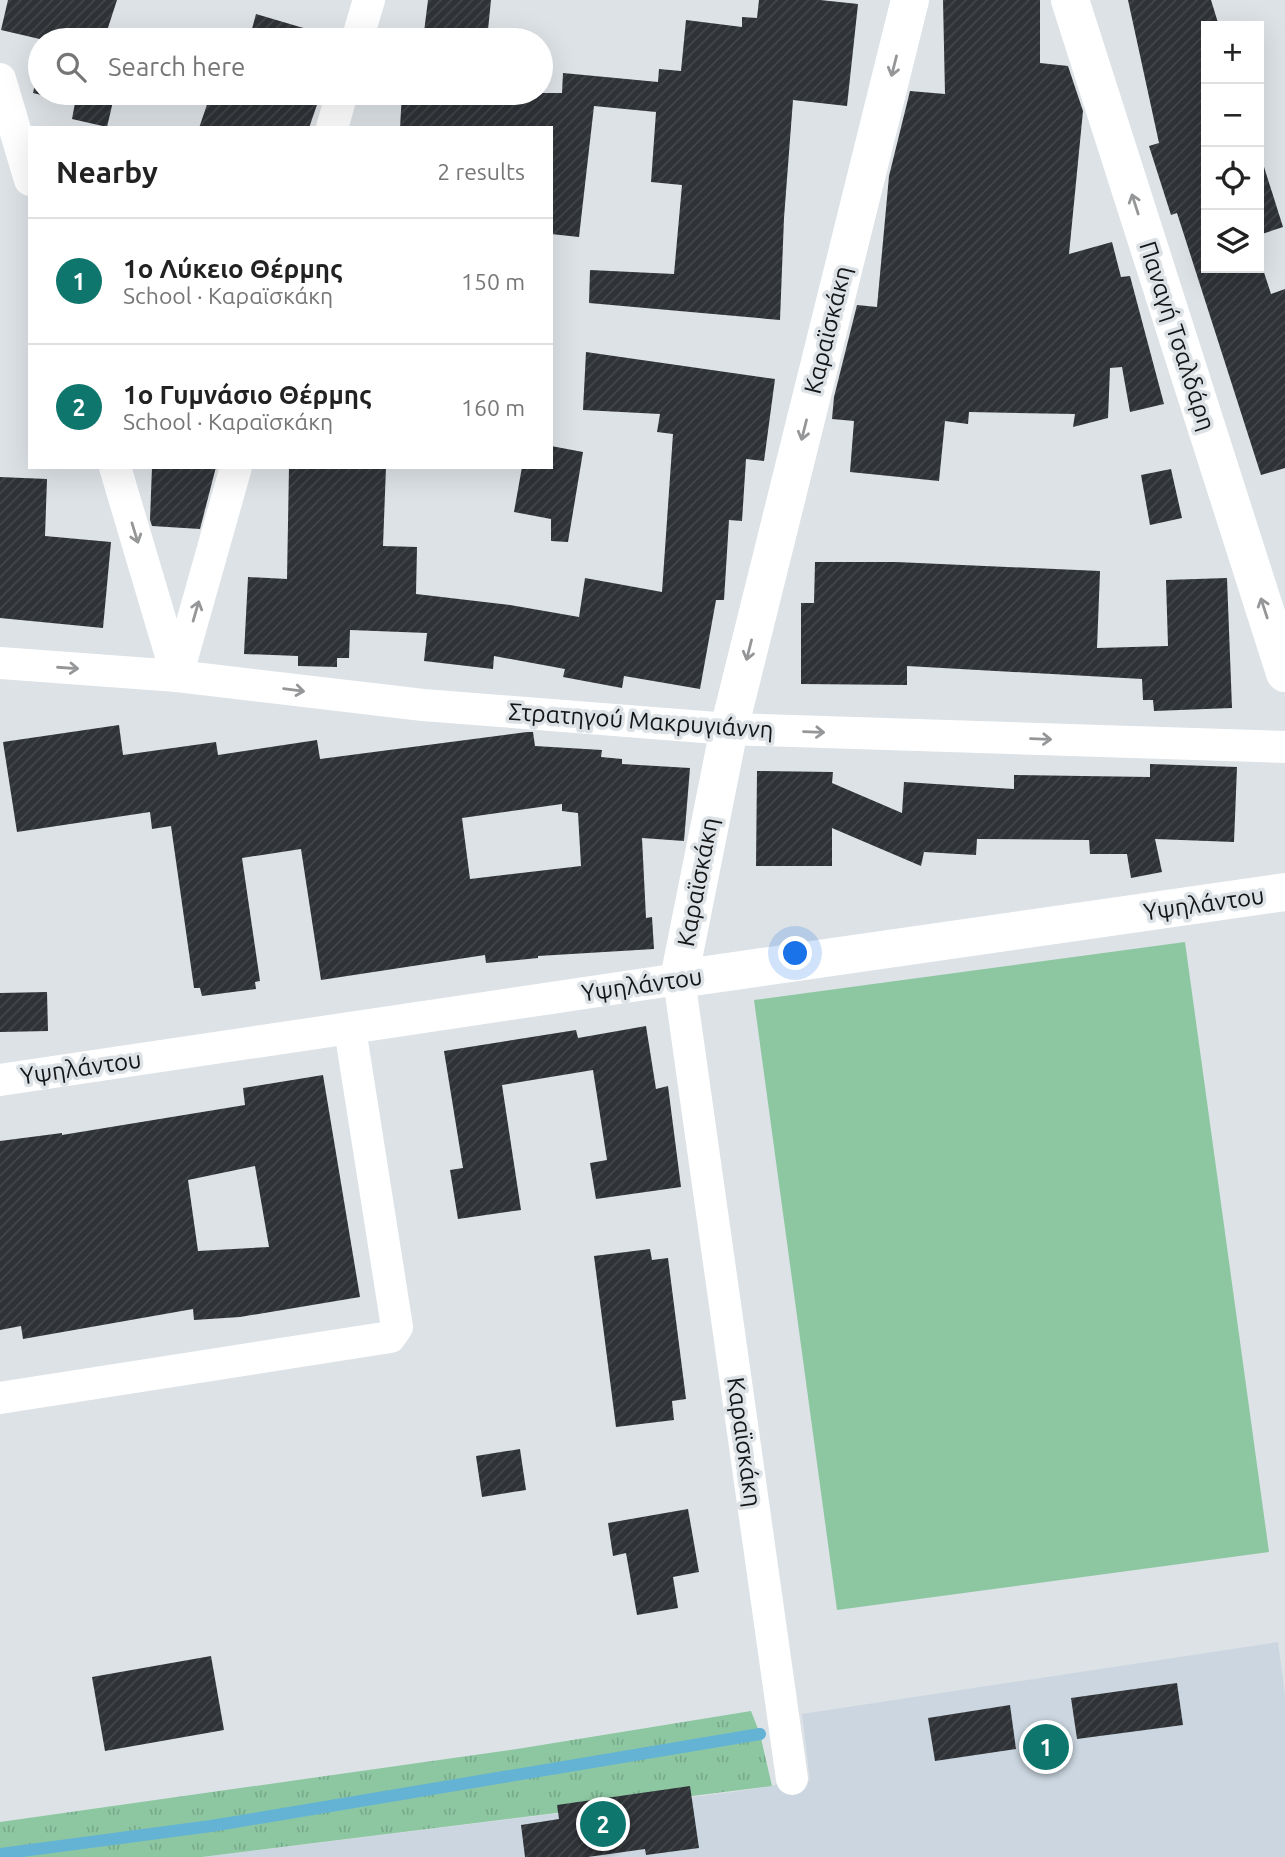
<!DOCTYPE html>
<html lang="en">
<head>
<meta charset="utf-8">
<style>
  :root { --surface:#fff; --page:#f2f2f2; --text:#222; --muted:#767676; --line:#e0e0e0; --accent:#0f766e }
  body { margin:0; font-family:Ubuntu,sans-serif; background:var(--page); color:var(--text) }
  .controls { position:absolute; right:21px; top:21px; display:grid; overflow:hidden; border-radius:0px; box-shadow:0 7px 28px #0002 }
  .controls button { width:63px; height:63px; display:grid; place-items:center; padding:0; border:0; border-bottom:2px solid var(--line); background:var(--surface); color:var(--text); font:35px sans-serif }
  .you { position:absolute; left:796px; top:954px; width:24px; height:24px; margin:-18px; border:5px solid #fff; border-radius:50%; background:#1a73e8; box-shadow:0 0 0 10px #1a73e833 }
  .badge { display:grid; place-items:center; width:46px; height:46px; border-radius:50%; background:var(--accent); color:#fff; font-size:23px; font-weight:700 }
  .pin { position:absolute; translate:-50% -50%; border:4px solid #fff; box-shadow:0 2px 7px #0006 }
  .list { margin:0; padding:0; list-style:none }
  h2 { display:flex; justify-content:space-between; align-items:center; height:91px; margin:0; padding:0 28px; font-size:30px }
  h2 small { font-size:23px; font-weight:400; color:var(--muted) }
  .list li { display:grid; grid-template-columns:46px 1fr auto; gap:21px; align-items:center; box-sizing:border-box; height:126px; padding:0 28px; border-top:2px solid var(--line) }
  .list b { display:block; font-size:26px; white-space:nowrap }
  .list p { margin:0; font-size:23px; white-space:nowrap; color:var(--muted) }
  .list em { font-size:23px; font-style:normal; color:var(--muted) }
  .icon { flex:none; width:38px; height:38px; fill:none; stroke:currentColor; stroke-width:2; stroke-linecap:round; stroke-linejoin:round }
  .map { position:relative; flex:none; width:1285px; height:1857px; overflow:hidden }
  .search { position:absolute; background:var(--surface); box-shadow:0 7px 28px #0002; left:28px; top:28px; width:525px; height:77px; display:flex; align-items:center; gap:18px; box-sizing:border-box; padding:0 24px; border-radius:38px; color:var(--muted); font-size:26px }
  .panel { position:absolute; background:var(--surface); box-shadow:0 7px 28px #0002; left:28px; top:126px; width:525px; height:343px; border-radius:0px }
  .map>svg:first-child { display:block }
  .built { fill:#cbd6e0 }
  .grass { fill:url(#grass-tufts) }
  .garden { fill:#8cc7a2 }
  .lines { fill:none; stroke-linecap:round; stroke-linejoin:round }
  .stream { stroke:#64b3d5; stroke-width:12 }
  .building { fill:url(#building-hatch); fill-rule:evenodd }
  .street { stroke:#fff; stroke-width:32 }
  .secondary { stroke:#fff; stroke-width:38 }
  .oneway { stroke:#959697 }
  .labels { text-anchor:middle; stroke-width:7; stroke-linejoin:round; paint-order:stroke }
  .street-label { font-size:24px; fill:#141617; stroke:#dde2e6 }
</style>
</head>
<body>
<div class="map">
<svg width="1285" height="1857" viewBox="0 0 1285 1857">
  <defs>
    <pattern id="grass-tufts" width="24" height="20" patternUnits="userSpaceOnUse" patternTransform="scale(1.75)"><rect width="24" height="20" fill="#8cc7a2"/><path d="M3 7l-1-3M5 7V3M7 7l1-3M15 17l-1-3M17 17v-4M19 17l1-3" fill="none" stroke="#78aa8b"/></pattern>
    <pattern id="building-hatch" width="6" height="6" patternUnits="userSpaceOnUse" patternTransform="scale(1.75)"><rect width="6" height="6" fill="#2f3337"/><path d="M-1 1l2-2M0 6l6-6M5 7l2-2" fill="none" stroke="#44474a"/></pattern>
  </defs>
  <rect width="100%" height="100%" fill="#dde2e6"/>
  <polygon class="built" points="1278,1642 1285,1695 1285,1857 202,1857 733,1792 772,1786 792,1779 810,1781 802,1714"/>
  <polygon class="grass" points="751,1711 760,1734 772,1786 202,1857 0,1857 0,1822 517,1749"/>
  <polygon class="garden" points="1185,942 1269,1552 837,1610 754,1000"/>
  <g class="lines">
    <polyline class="stream" points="0,1854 211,1826 760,1734"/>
  </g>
  <g class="building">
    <polygon points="8,0 117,0 104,40 44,40 1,30"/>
    <polygon points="428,0 491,0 487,40 423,40"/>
    <polygon points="759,0 820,0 858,4 847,106 793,100 784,218 780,320 589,303 590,270 674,274 682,185 651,182 656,112 594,106 579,237 551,234 551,128 400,128 402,93 562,93 563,73 658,82 659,69 681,71 686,20 742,27 742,17 757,18"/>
    <polygon points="943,0 1040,0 1040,63 1068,66 1083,111 1069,254 1112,242 1121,277 1130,276 1164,404 1130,412 1122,367 1110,368 1108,418 1073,427 1075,414 969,412 968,424 945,421 939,481 850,472 854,421 832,419 834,397 857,305 877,307 889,176 910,91 945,94"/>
    <polygon points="1128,0 1211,0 1219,26 1206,26 1206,268 1259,268 1259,257 1271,294 1285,289 1285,468 1261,475 1177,213 1171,215 1149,146 1159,143"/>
    <polygon points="256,14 334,37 333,40 249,40"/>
    <polygon points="40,61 40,93 115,93 107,127 72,119 75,103 33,93"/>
    <polygon points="211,93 321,93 309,128 199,128"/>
    <polygon points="1259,151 1283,227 1259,235"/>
    <polygon points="586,352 775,379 764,461 746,459 742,521 729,520 724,600 716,600 700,689 624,676 622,688 563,677 565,669 494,656 493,669 424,661 427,633 350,630 349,658 337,658 337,667 298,666 298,656 244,654 248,577 287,579 289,467 386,467 383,546 417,547 416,594 510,605 579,617 585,578 662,592 673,434 657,432 660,414 583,410"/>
    <polygon points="551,446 583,452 568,542 551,541 551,519 514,512 522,467 551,467"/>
    <polygon points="152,467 216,467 200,529 152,526 150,520"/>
    <polygon points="1171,469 1182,518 1150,525 1141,475"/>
    <polygon points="0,477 47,479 45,536 111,542 103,628 0,618"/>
    <polygon points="815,562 896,562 1100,571 1097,648 1168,646 1166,580 1227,578 1232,708 1154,711 1153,700 1143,700 1142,679 907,666 907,685 801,684 801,603 814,603"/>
    <path d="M119 725 123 755 216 742 218 755 317 740 320 759 527 732H533L535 746 602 750 601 757 622 759V764L690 768 684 841 642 838 646 918 652 917 654 949 538 956V958L486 963 485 955 321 980 301 849 242 858 260 981 255 982 256 989 202 996 200 988H194L171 826 152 829 150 812 17 832 3 742ZM562 804V811L578 813 581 866 470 879 462 818Z"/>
    <polygon points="1150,764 1237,767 1234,842 1155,839 1162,872 1131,878 1127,854 1090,854 1089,840 977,839 976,855 924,852 921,866 832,828 832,866 756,866 757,771 833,772 832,783 902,813 904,782 1014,789 1014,775 1150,777"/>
    <polygon points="47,992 48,1031 0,1032 0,993"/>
    <polygon points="646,1026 656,1089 668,1086 681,1187 596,1199 590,1163 607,1160 593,1070 502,1085 521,1210 458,1219 450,1170 463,1168 444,1051 576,1030 578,1038"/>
    <path d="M323 1075 360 1297 240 1317 194 1320 193 1309 23 1339 21 1326 0 1330V1141L62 1133V1135L245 1105 243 1088ZM255 1166 269 1247 198 1251 188 1180Z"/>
    <polygon points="650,1249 652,1260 668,1258 686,1399 672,1401 674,1420 616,1427 594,1256"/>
    <polygon points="520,1449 526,1490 482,1497 476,1456"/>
    <polygon points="688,1509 699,1572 673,1577 678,1608 637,1615 626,1553 613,1556 608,1523"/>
    <polygon points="211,1656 224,1730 105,1751 92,1677"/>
    <polygon points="1177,1683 1183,1725 1077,1739 1071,1698"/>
    <polygon points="1010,1705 1016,1749 935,1761 928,1718"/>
    <polygon points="690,1786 699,1848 646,1855 645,1849 588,1857 525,1857 521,1825 559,1819 557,1805"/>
  </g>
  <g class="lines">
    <g class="street">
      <polyline points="357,40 369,0"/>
      <polyline points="0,79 30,180"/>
      <polyline points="332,128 342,93"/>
      <polyline points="115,467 177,676"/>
      <polyline points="0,663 177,676 423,705 729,729 1285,747"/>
      <polyline points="177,676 236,467"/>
      <polyline points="0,1080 679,979 792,1779"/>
      <polyline points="0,1398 390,1337 397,1327 350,1029"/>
    </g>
    <g class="secondary">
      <polyline points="910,0 729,729 679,979 1285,892"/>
      <polyline points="1070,0 1285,673"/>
    </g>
  </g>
  <defs><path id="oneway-shaft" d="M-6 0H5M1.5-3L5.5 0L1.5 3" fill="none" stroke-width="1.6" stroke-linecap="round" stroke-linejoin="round" transform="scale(1.75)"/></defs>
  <g class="oneway">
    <use href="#oneway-shaft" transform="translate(894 66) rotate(104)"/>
    <use href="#oneway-shaft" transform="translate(1135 204) rotate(-108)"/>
    <use href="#oneway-shaft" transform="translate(804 430) rotate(104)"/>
    <use href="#oneway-shaft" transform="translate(135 533) rotate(73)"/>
    <use href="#oneway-shaft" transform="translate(1264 608) rotate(-108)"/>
    <use href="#oneway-shaft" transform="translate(196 611) rotate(-74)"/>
    <use href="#oneway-shaft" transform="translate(749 650) rotate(104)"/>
    <use href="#oneway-shaft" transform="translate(68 668) rotate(4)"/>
    <use href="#oneway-shaft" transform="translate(294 690) rotate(7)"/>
    <use href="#oneway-shaft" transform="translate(814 732) rotate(2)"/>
    <use href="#oneway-shaft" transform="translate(1041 739) rotate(2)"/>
  </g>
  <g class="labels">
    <g class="street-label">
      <text transform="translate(828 330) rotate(-76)" y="8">Καραϊσκάκη</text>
      <text transform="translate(1177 336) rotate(72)" y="8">Παναγή Τσαλδάρη</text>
      <text transform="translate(641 721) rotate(4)" y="8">Στρατηγού Μακρυγιάννη</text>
      <text transform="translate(698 882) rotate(-79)" y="8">Καραϊσκάκη</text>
      <text transform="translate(1204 904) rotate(-8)" y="8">Υψηλάντου</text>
      <text transform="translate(642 985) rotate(-8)" y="8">Υψηλάντου</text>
      <text transform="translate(81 1068) rotate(-8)" y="8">Υψηλάντου</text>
      <text transform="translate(744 1442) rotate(82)" y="8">Καραϊσκάκη</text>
    </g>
  </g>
</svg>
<div class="controls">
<button>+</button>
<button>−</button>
<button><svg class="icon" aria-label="locate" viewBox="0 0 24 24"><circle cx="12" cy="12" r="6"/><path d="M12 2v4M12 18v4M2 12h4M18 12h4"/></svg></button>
<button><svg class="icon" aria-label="layers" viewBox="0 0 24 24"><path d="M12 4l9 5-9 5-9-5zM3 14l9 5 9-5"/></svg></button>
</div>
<div class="you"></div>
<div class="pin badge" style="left:1046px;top:1747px">1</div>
<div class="pin badge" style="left:603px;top:1824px">2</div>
<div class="search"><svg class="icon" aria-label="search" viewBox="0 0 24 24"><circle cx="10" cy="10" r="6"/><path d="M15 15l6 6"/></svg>Search here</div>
<section class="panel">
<h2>Nearby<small>2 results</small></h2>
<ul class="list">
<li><span class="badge">1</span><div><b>1ο Λύκειο Θέρμης</b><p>School · Καραϊσκάκη</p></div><em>150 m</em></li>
<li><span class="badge">2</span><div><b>1ο Γυμνάσιο Θέρμης</b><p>School · Καραϊσκάκη</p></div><em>160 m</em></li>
</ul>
</section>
</div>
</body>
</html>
